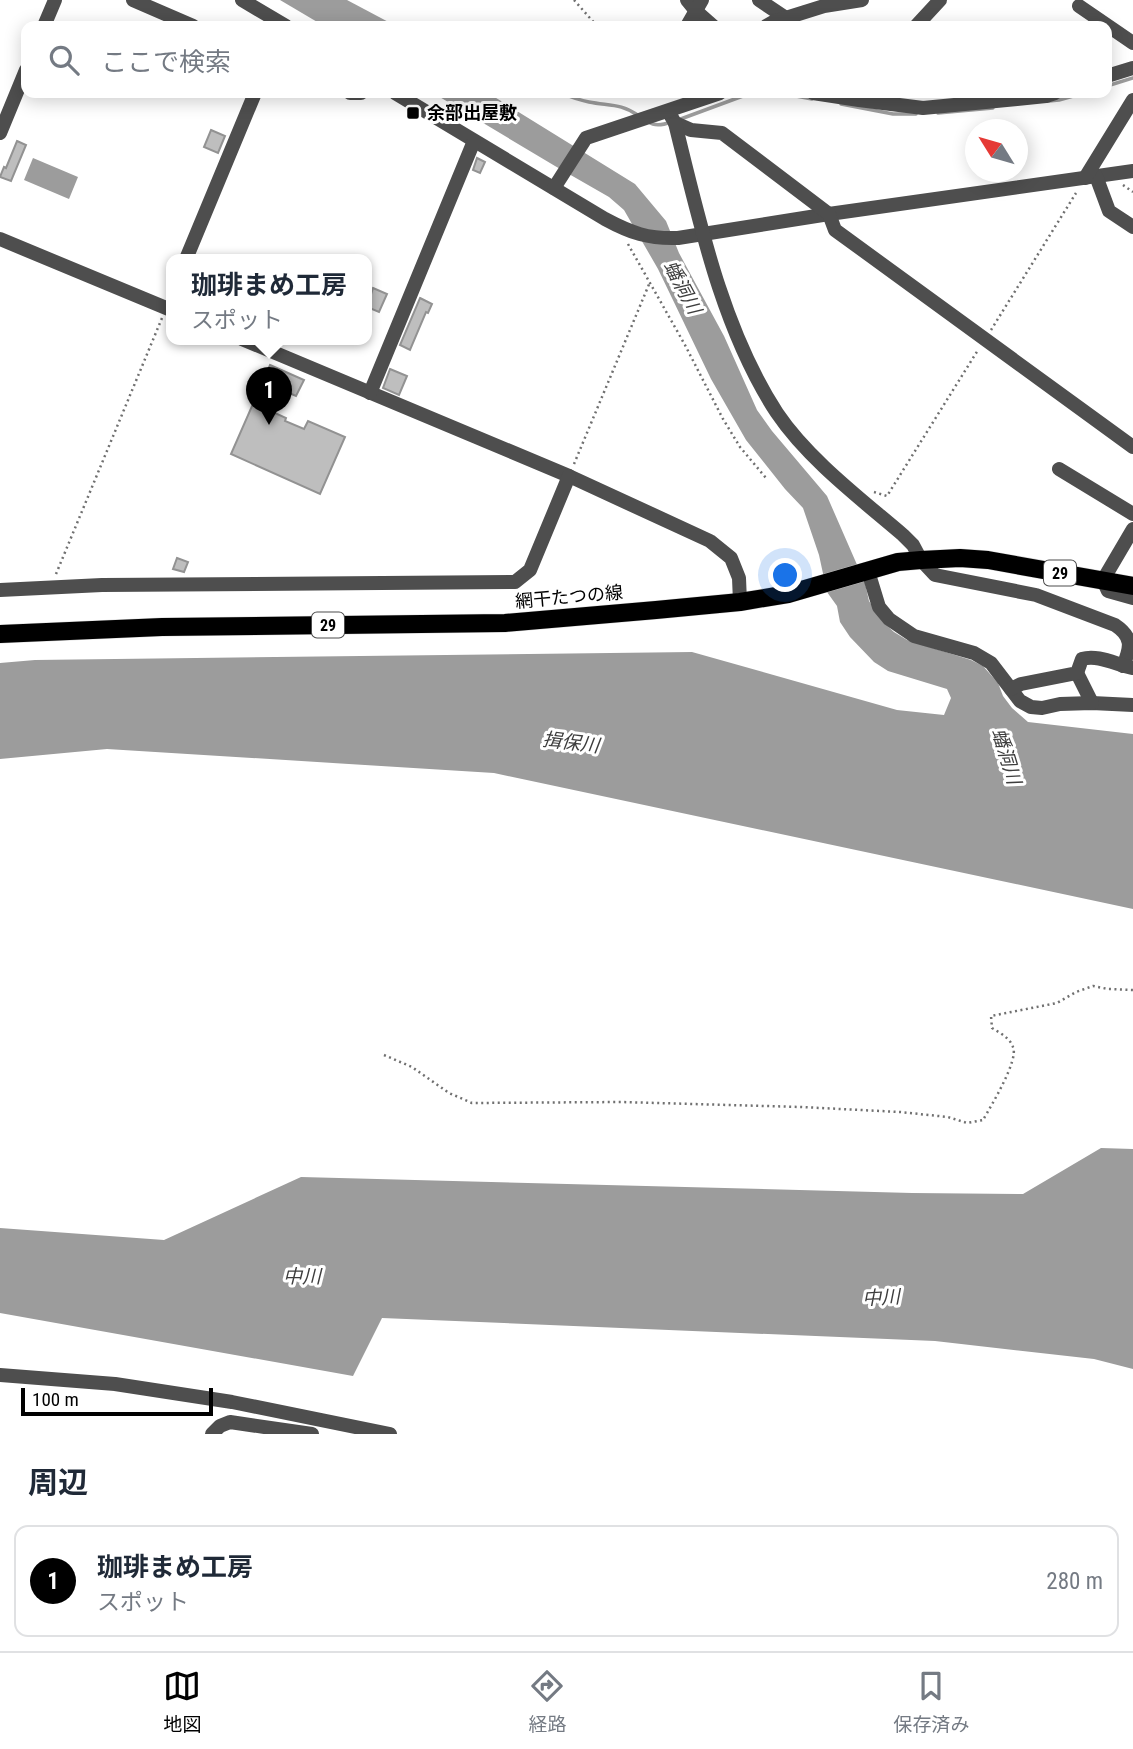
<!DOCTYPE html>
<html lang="ja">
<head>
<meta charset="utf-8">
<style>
  :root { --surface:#fff; --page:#f2f2f3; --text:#1f2937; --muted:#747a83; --line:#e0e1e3; --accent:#000 }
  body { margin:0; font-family:"Roboto Condensed","Noto Sans JP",sans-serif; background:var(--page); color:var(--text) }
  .compass { position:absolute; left:965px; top:119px; width:63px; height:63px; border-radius:50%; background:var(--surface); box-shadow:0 4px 18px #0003; rotate:307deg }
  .scale { position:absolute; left:21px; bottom:18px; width:192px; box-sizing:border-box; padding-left:7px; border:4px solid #000; border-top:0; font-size:19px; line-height:24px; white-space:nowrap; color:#000; -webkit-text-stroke:5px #fff; paint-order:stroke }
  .you { position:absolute; left:786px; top:576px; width:24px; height:24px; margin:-18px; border:5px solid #fff; border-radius:50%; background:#1a73e8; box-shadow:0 0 0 10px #1a73e833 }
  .badge { display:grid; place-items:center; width:46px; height:46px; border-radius:50%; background:var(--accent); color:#fff; font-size:23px; font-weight:700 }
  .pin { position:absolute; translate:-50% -58px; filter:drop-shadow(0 2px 4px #0008) }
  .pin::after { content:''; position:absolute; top:37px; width:24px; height:21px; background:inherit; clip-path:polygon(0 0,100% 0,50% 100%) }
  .popup { position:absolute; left:166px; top:254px; width:206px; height:91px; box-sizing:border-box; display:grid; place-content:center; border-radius:14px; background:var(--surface); filter:drop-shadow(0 2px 5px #0005); font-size:23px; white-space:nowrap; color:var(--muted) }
  .popup b { font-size:26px; color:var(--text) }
  .popup::after { content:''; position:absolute; left:50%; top:100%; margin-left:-14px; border:14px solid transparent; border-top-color:var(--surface) }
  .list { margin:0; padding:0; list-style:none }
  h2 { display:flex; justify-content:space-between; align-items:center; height:91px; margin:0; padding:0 28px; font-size:30px }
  h2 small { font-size:23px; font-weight:400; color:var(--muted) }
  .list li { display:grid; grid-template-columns:46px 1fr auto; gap:21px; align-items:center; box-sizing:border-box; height:112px; margin:0 14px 14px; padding:0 14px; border:2px solid var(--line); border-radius:14px }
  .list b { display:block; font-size:26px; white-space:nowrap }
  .list p { margin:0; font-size:23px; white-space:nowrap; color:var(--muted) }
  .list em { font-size:23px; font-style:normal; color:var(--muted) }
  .icon { flex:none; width:38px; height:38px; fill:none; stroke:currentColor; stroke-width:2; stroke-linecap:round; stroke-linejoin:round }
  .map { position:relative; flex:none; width:1133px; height:1434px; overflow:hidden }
  .search { position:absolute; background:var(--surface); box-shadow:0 4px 18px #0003; left:21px; right:21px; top:21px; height:77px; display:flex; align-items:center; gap:18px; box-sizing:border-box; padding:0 24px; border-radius:14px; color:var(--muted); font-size:26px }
  .sheet { height:217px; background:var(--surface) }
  nav { display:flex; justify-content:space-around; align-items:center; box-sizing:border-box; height:98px; border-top:2px solid var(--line); background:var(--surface); font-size:19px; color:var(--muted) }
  nav a { display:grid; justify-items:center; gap:4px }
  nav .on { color:var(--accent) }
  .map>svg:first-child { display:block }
  .water { fill:#9c9c9c }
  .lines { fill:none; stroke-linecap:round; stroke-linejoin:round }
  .stream { stroke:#9c9c9c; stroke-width:3.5 }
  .building { fill:#bebebe; stroke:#929292; stroke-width:2 }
  .major-casing { stroke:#dbdbdb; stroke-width:19 }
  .path { stroke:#707070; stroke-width:2.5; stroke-dasharray:2 3.5; stroke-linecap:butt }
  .minor { stroke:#4e4e4e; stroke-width:14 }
  .major { stroke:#000; stroke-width:18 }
  .poi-dot { fill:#000; stroke:#fff; stroke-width:2.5 }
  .labels { text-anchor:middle; stroke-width:6; stroke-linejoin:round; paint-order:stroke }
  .shield { fill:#fff; stroke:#4c4c4c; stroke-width:2 }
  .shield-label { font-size:16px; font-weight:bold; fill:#000 }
  .poi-label { font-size:18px; font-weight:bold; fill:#000; stroke:#fff; text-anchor:start }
  .street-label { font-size:18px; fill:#000; stroke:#fff }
  .water-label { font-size:19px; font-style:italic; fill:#3d3d3d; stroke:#fff }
</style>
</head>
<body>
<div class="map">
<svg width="1133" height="1434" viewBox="0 0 1133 1434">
  <rect width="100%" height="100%" fill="#fff"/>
  <g class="water">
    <polygon points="280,0 347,0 396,26 324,26"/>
    <polygon points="433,93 488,93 635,184 666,221 679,253 724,336 757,410 772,431 827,496 865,583 869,601 883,622 894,632 907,640 971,660 983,666 998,683 1003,696 1012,708 1028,722 1133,734 1133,909 494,773 107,749 0,759 0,663 35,660 692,652 897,710 944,715 951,698 947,689 888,671 874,662 850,637 840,622 837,606 827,592 819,555 803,508 785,489 746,440 711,379 658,269 624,210 609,197 555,166"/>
    <polygon points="33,158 78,177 69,199 24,180"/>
    <polygon points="1101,1148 1133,1149 1133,1369 1094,1359 935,1341 382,1318 353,1376 0,1313 0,1228 164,1240 301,1177 912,1193 1023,1194"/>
  </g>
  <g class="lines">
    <g class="stream">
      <polyline points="1107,86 1133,78"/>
      <path d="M561 93C570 97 580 100 589 102 609 106 621 103 639 116"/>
      <polyline points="1049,101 1059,100 1084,93"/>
      <polyline points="841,104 893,114 916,114"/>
      <polyline points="938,113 993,108"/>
      <polyline points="678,120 751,93 780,93 812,99"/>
      <path d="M649 122C655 127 663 125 671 122"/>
    </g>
  </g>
  <g class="building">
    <polygon points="211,130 225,136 218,153 204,147"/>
    <polygon points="17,141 26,145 11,181 0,177 4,167 6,168"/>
    <polygon points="477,158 485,162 480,173 473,170"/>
    <polygon points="373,288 387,294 379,312 367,307"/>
    <polygon points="420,298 432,304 428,313 426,312 410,350 400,345"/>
    <polygon points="270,365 304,380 296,396 273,386 264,408 286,418 285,421 304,429 308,421 345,437 320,494 231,454"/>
    <polygon points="390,369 407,376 399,395 383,388"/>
    <polygon points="177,558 188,562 184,572 173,569"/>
  </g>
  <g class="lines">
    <g class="major-casing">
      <polyline id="major" points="0,634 162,627 505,623 656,610 740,602 788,594 898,562 921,560 960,558 988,560 1133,586"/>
    </g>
    <g class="path">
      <polyline points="574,0 597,26"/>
      <polyline points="1123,185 1133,192"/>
      <polyline points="628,244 685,345 723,419 740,447 766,478"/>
      <polyline points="991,330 1076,193"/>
      <polyline points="574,464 650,282"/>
      <polyline points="874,492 887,496 978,350"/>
      <polyline points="56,574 162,318"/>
      <path d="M384 1055 412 1067 449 1093 472 1103 621 1102 801 1107 900 1112 948 1117 967 1123 983 1120C991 1106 1019 1060 1013 1047 1010 1038 1000 1033 992 1028L991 1016 1057 1003 1076 992 1093 986 1108 989 1133 990"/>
    </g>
    <g class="minor">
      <polyline points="133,0 193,26"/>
      <polyline points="242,0 286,26"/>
      <polyline points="687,0 696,11 713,26"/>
      <polyline points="759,0 786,18 793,26"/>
      <polyline points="1079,6 1133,43"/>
      <polyline points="44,26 55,0"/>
      <polyline points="687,26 702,0"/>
      <polyline points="766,26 773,22 824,6 862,0"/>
      <polyline points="916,26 940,0"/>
      <polyline points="1107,76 1133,68"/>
      <polyline points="350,93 361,93"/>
      <path d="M395 93 605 219C631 233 648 239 678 238L829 214 1133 171"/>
      <polyline points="813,93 859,100 923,108 1017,99 1046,96 1055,93"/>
      <polyline points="668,111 675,123 691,130 722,133 829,214 835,230 1133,447"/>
      <path d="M675 123C699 220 722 329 777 413 808 459 861 499 903 535L913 545 921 560 935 575 1036 595 1115 625C1133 637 1131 647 1123 666"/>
      <polyline points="0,133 26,70"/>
      <polyline points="1096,176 1109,211 1133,227"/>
      <polyline points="1085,178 1133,100"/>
      <polyline points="554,188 586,138 720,93"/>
      <polyline points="0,239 171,310"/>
      <polyline points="186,259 255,93"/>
      <polyline points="242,339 569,476 710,541 731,558 739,578 740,602"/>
      <polyline points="370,393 474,141"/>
      <polyline points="1059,469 1133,514"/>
      <polyline points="1133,529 1103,580 1108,591 1133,598"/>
      <polyline points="868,571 879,607 889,619 914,636 974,653 991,663 1020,701 1031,707 1042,708 1060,704 1092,703 1133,705"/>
      <polyline points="0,590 102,585 515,582 530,570 569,476"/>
      <polyline points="1077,673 1092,703"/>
      <path d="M1011 689 1021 684 1077 673 1082 659C1098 654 1117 665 1133 668"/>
      <polyline points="0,1375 115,1384 232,1402 390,1434"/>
      <polyline points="212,1434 220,1426 230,1422 312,1434"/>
    </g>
    <use href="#major" class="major"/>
  </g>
  <rect class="poi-dot" x="406" y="106" width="14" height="14" rx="3.5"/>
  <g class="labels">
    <g class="shield">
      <rect x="1044" y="560.5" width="32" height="25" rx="5"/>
      <rect x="312" y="612.5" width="32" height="25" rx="5"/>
    </g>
    <g class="shield-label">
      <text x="1060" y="579">29</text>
      <text x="328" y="631">29</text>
    </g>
    <g class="poi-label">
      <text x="427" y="119">余部出屋敷</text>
    </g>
    <g class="street-label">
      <text transform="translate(569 597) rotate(-5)" y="6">網干たつの線</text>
    </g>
    <g class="water-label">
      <text transform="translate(683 287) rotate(62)" y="7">蟠洞川</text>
      <text transform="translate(571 742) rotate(7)" y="7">揖保川</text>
      <text transform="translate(1007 756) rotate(73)" y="7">蟠洞川</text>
      <text x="302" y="1283">中川</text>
      <text transform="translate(881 1297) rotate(-3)" y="7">中川</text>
    </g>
  </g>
</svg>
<svg class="compass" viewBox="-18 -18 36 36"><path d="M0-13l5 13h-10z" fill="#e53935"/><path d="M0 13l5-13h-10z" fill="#747a83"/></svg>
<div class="scale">100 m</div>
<div class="you"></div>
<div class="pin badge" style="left:269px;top:425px">1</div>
<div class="popup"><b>珈琲まめ工房</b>スポット</div>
<div class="search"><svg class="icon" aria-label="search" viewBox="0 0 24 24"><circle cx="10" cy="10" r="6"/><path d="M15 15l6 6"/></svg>ここで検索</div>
</div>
<section class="sheet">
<h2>周辺<small></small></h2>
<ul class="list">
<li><span class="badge">1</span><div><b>珈琲まめ工房</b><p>スポット</p></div><em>280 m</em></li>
</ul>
</section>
<nav>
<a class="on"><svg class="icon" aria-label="map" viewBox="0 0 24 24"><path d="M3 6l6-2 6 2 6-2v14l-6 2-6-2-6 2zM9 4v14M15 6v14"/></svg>地図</a>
<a><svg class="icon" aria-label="directions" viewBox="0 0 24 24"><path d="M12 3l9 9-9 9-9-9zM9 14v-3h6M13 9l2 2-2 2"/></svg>経路</a>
<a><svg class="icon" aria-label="saved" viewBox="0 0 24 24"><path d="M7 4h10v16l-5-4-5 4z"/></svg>保存済み</a>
</nav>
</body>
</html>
